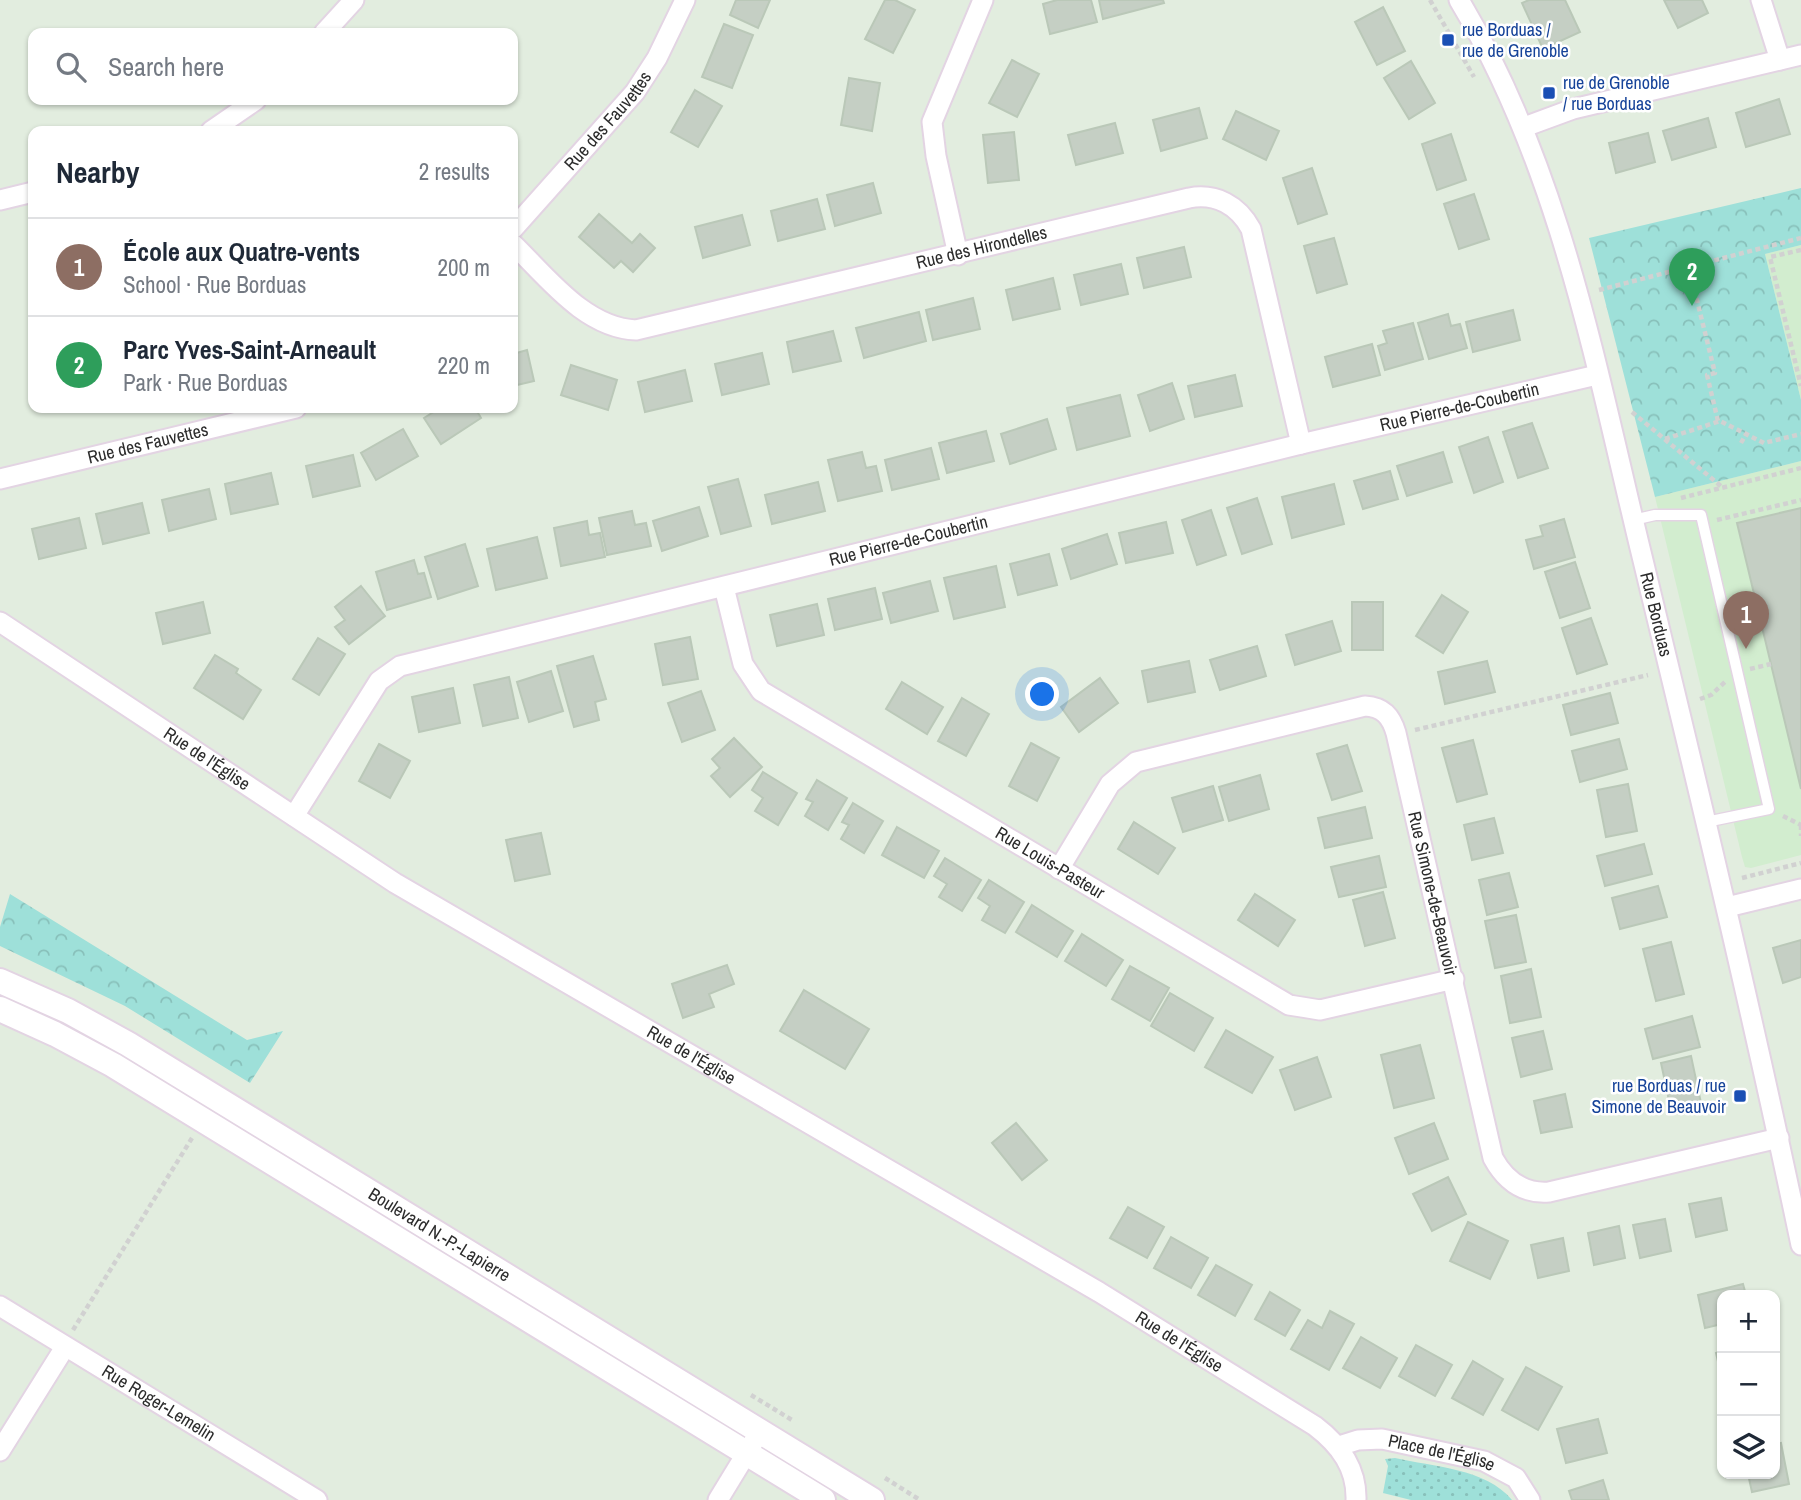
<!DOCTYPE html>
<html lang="en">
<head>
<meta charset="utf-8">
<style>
  :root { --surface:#fff; --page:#f2f2f3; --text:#1f2937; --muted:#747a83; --line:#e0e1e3; --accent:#ea580c }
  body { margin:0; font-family:"Archivo Narrow",sans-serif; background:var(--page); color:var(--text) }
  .controls { position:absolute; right:21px; bottom:21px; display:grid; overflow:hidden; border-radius:14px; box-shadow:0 2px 5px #0004 }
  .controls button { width:63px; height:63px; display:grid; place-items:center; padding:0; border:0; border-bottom:2px solid var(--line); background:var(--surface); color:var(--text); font:35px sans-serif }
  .you { position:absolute; left:1043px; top:695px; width:24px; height:24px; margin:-18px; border:5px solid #fff; border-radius:50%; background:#1a73e8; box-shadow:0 0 0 10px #1a73e833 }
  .badge { display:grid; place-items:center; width:46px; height:46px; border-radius:50%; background:var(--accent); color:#fff; font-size:23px; font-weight:700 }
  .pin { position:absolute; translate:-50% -58px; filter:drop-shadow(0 2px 4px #0008) }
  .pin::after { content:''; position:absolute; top:37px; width:24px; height:21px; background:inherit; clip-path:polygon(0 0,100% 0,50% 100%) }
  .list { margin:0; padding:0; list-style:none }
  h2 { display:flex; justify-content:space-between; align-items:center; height:91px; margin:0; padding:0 28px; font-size:30px }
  h2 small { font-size:23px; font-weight:400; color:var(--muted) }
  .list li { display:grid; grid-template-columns:46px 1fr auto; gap:21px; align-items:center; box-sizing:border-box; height:98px; padding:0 28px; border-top:2px solid var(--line) }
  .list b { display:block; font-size:26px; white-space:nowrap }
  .list p { margin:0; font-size:23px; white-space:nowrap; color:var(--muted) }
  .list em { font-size:23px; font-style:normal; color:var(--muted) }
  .icon { flex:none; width:38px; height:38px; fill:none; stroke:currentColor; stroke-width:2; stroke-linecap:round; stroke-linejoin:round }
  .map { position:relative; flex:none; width:1801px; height:1500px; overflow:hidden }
  .search { position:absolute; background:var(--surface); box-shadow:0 2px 5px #0004; left:28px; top:28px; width:490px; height:77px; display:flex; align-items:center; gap:18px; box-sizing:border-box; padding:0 24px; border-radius:14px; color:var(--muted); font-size:26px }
  .panel { position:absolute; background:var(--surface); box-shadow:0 2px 5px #0004; left:28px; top:126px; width:490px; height:287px; border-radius:14px }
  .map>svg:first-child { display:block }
  .education { fill:#d2edcf }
  .grass { fill:url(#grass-dots) }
  .park { fill:url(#park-crowns) }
  .building { fill:#c5cfc4; stroke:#bac8b8; stroke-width:2 }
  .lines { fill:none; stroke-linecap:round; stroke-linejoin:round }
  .service-casing { stroke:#e3d4e3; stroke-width:13 }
  .minor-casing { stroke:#e3d4e3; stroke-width:23 }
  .tertiary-casing { stroke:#e3d4e3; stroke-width:28 }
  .path { stroke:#d1d1d1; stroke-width:4.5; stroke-dasharray:5 3.5; stroke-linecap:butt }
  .service { stroke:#fff; stroke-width:10 }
  .minor { stroke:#fff; stroke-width:19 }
  .tertiary { stroke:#fff; stroke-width:24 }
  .transit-dot { fill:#1a4fb4; stroke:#fff; stroke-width:2.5 }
  .labels { text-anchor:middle; stroke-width:5; stroke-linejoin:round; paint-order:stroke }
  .transit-label { font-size:18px; fill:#164399; stroke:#fff; text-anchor:start }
  .street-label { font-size:18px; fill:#2c2c2c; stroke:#fff }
</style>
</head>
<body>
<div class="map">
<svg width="1801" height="1500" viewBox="0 0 1801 1500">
  <defs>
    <pattern id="grass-dots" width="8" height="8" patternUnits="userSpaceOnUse" patternTransform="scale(1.75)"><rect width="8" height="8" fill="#9ee0d9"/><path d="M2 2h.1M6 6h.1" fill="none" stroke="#88c0ba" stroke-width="1.8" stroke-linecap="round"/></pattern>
    <pattern id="park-crowns" width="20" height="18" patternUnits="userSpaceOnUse" patternTransform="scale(1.75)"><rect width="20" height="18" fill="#9ee0d9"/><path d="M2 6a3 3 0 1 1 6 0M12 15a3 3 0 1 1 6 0" fill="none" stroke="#88c0ba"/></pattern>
  </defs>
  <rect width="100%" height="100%" fill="#e2eddf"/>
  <g class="education">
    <polygon points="1801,245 1801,400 1765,254"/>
    <polygon points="1801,461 1801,855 1751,868 1745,867 1742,857 1655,497"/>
  </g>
  <path class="grass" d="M1395 1458C1433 1467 1486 1468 1512 1500H1411L1383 1493 1388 1466 1385 1459Z"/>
  <g class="park">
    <polygon points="1801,188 1801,245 1765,254 1801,400 1801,461 1655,497 1589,238"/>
    <polygon points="10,894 247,1040 283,1031 250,1083 125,1006 0,946 0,927"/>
  </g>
  <g class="building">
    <polygon points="736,0 770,0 758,28 730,15"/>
    <polygon points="885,0 895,0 915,10 893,53 865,39"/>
    <polygon points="1057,0 1091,0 1097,22 1050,34 1043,4"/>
    <polygon points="1099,0 1163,0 1164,3 1103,19"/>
    <polygon points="1529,0 1565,0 1580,32 1543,49 1522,3"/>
    <polygon points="1664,0 1702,0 1708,13 1678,28"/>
    <polygon points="1383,7 1405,51 1377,65 1355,22"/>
    <polygon points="724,24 753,35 732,88 702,77"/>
    <polygon points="1012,60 1039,74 1017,117 989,103"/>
    <polygon points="1411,61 1435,103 1409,119 1384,78"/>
    <polygon points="849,78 880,83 872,131 841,125"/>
    <polygon points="695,90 722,106 698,147 671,132"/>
    <polygon points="1779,99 1790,134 1746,147 1736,113"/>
    <polygon points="1199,108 1207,138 1161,151 1153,120"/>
    <polygon points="1236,111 1279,131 1266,160 1223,139"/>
    <polygon points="1708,118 1716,147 1672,160 1663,131"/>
    <polygon points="1115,123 1123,153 1076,165 1068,135"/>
    <polygon points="1014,132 1019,180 988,183 983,135"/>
    <polygon points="1648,133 1655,162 1616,173 1609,143"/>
    <polygon points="1451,134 1466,180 1437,190 1422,144"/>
    <polygon points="1312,168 1327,214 1298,224 1283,178"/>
    <polygon points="873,183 881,213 835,226 827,195"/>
    <polygon points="1474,194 1489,239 1459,249 1444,204"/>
    <polygon points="817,199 825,229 778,241 771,211"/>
    <polygon points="599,214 632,243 640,234 655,248 633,272 621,261 614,268 579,237"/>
    <polygon points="742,215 750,245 703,258 695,227"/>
    <polygon points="1334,238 1347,284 1317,293 1304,246"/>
    <polygon points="1184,247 1191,277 1144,288 1137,258"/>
    <polygon points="1121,264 1128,294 1081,305 1074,275"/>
    <polygon points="1053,278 1060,309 1013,320 1006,290"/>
    <polygon points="973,298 980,329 933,340 926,310"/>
    <polygon points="1513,310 1520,340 1473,352 1466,322"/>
    <polygon points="919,312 926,341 864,358 856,328"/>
    <polygon points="1448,314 1451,326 1460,324 1467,348 1429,359 1418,323"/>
    <polygon points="1413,323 1423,359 1385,370 1378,346 1387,343 1383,331"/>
    <polygon points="833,331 841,361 793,372 787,342"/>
    <polygon points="1372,344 1380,375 1333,387 1325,357"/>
    <polygon points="527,350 534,381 513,386 513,354"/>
    <polygon points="762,353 769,384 722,395 715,364"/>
    <polygon points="571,365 617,380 608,410 561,395"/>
    <polygon points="685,370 692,401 645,412 638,382"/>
    <polygon points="1235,375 1242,406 1195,417 1188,386"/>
    <polygon points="1172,383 1184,419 1150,431 1138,395"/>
    <polygon points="1120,395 1130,436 1077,450 1067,408"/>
    <polygon points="440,408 475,408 481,418 441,444 424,418"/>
    <polygon points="1047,419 1056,449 1010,464 1001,434"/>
    <polygon points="1532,423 1548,468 1518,478 1503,432"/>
    <polygon points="403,429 418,456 376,480 361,453"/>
    <polygon points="986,431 994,461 947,473 939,443"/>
    <polygon points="1488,437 1503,482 1474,493 1459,447"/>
    <polygon points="931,448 939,479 892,490 885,460"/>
    <polygon points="862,452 866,468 876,466 882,491 838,501 828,460"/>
    <polygon points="1443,452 1452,482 1407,496 1397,466"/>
    <polygon points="353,455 360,486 313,497 306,466"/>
    <polygon points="1390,471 1398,499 1363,509 1354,481"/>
    <polygon points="271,473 278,504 231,514 225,484"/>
    <polygon points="738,479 751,526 721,534 708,487"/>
    <polygon points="818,482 825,511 772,524 765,495"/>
    <polygon points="1334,484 1344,524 1292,538 1282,497"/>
    <polygon points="209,489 216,519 169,531 162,500"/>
    <polygon points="1257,498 1272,544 1242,554 1227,508"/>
    <polygon points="142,503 149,533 103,544 96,514"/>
    <polygon points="699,507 708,536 662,551 653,521"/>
    <polygon points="1801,508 1801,789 1737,523"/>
    <polygon points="1211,510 1226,555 1197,565 1182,520"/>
    <polygon points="632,511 635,525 646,523 651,546 607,555 599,518"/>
    <polygon points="79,518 86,548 39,559 32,529"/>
    <polygon points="1564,519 1575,557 1534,569 1526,540 1543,536 1540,526"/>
    <polygon points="587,521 589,535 600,533 605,557 561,566 554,528"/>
    <polygon points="1166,522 1173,553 1126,563 1119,533"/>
    <polygon points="1107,534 1117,564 1071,579 1062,549"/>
    <polygon points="537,537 547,578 496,590 487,549"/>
    <polygon points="465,544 478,586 438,599 425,557"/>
    <polygon points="1049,554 1057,585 1018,595 1010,564"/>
    <polygon points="414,560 418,574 424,573 431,597 387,610 376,572"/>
    <polygon points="1575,562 1590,608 1560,618 1545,572"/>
    <polygon points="996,566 1005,607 954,619 944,578"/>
    <polygon points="930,581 938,611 891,623 883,593"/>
    <polygon points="361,586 385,616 349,644 335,627 345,620 335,607"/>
    <polygon points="875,588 882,619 835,630 828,599"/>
    <polygon points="1442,595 1468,612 1443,653 1416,636"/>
    <polygon points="203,602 210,633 163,644 156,613"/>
    <rect x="1352" y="602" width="31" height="48"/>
    <polygon points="817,604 824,635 777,646 770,615"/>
    <polygon points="1591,618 1607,664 1577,674 1562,628"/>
    <polygon points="1332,621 1341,651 1295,665 1286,635"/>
    <polygon points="690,637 698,679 663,685 655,644"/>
    <polygon points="318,638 345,654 319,695 293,679"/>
    <polygon points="1257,646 1266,676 1220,690 1210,660"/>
    <polygon points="215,655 238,669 236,673 261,690 243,719 194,688"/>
    <polygon points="593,656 606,699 595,702 599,720 574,727 557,666"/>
    <polygon points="1189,661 1195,692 1148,702 1142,671"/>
    <polygon points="1487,661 1495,692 1445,704 1438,672"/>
    <polygon points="551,671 563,711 529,722 517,682"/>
    <polygon points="509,677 518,718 483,726 474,685"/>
    <polygon points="1100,678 1118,703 1079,732 1061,707"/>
    <polygon points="902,682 943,707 927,734 886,709"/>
    <polygon points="453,688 460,723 419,732 412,697"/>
    <polygon points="701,691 715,730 682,742 668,703"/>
    <polygon points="1610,693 1618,723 1571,735 1563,705"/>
    <polygon points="962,698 989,714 966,756 938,741"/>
    <polygon points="734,738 762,767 730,797 711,776 720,768 712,759"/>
    <polygon points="1619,739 1627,769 1580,782 1572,751"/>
    <polygon points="1473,740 1487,794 1457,802 1442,748"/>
    <polygon points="1031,743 1059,758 1037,801 1009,786"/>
    <polygon points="379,744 410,761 390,798 359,781"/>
    <polygon points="1347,745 1362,791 1332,800 1317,754"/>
    <polygon points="763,772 797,793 778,825 755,811 763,798 752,790"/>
    <polygon points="1260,775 1269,809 1229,821 1219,787"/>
    <polygon points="817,780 847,798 828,830 805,816 813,802 806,799"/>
    <polygon points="1628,784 1637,831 1606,837 1597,790"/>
    <polygon points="1213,786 1223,820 1183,832 1172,798"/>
    <polygon points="853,803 883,821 864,853 841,839 849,825 842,822"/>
    <polygon points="1365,807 1372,838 1325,848 1318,818"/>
    <polygon points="1494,818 1503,853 1472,860 1464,825"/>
    <polygon points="1134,822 1175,848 1158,874 1118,849"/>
    <polygon points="897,827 939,851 924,878 882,855"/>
    <polygon points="541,833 550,874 515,881 506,840"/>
    <polygon points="1644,844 1652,874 1605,886 1597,856"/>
    <polygon points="1379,856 1386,887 1339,897 1331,867"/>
    <polygon points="945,858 981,880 962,911 939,897 947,884 934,876"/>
    <polygon points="1509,873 1518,907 1487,915 1479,880"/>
    <polygon points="989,880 1024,902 1005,933 982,920 990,906 978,898"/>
    <polygon points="1658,886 1667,917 1620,929 1612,898"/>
    <polygon points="1383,892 1395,938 1365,946 1353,900"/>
    <polygon points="1255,894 1295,920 1278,946 1238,920"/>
    <polygon points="1032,905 1073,931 1057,957 1016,932"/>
    <polygon points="1516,915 1526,962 1495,968 1485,921"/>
    <polygon points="1082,934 1123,960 1106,986 1065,961"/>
    <polygon points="1801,940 1801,977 1783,983 1773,948"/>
    <polygon points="1671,942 1684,994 1656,1001 1643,949"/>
    <polygon points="727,965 734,984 709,994 714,1007 683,1018 672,984"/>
    <polygon points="1130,966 1169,988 1150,1021 1112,999"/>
    <polygon points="1531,969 1541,1017 1510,1023 1501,976"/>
    <polygon points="804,990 869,1029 845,1069 780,1031"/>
    <polygon points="1170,993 1213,1018 1194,1051 1151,1026"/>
    <polygon points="1692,1016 1700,1047 1653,1059 1645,1029"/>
    <polygon points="1226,1030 1273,1057 1252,1093 1205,1067"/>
    <polygon points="1543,1031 1552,1069 1521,1077 1512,1038"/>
    <polygon points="1420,1045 1434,1098 1394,1108 1381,1055"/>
    <polygon points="1691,1056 1701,1103 1671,1110 1661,1063"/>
    <polygon points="1317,1057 1331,1097 1295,1110 1280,1070"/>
    <polygon points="1565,1094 1572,1127 1541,1133 1534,1101"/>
    <polygon points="1016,1123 1047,1160 1022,1180 992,1143"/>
    <polygon points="1434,1123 1448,1159 1409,1174 1395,1138"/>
    <polygon points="1448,1177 1466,1214 1432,1231 1413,1194"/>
    <polygon points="1721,1198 1727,1230 1696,1237 1689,1204"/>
    <polygon points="1128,1207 1164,1227 1147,1258 1110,1238"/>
    <polygon points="1665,1219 1671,1251 1640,1258 1633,1225"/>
    <polygon points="1468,1222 1508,1241 1490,1279 1450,1261"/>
    <polygon points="1619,1226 1625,1258 1594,1265 1588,1233"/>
    <polygon points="1171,1237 1208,1258 1191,1288 1154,1268"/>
    <polygon points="1563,1238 1569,1271 1538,1278 1531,1245"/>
    <polygon points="1216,1265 1252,1285 1235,1316 1198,1295"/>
    <polygon points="1743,1284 1746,1295 1722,1295 1722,1324 1705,1328 1698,1295"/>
    <polygon points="1270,1292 1300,1310 1285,1336 1255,1319"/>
    <polygon points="1330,1311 1354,1324 1329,1370 1291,1349 1308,1320 1322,1328"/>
    <polygon points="1361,1337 1397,1358 1380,1388 1343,1368"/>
    <polygon points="1416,1345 1452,1365 1435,1396 1399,1376"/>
    <polygon points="1722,1351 1722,1379 1716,1353"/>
    <polygon points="1473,1361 1503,1379 1483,1415 1452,1398"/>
    <polygon points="1526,1367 1562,1387 1538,1430 1502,1410"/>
    <polygon points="1598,1419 1607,1453 1566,1463 1557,1429"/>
    <polygon points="1781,1443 1789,1484 1752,1492 1748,1474 1775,1474 1775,1444"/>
    <polygon points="1603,1480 1609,1500 1572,1500 1569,1491"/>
  </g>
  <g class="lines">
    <g class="service-casing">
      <polyline id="service" points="1633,520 1655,515 1701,515 1769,809 1706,822"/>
    </g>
    <g class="minor-casing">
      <g id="minor">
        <path id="s1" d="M1459 0C1559 166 1595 362 1640 548 1696 779 1752 1011 1801 1245"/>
        <polyline points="1761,0 1780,60"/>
        <polyline points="324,33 354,0"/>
        <polyline points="1524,127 1573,109 1801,55"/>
        <polyline points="211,131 256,100"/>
        <polyline points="0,200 33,192"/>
        <path id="s2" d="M513 229 635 92 657 58 685 0"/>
        <path id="s3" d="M513 244C547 277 585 328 636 330L1189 198C1216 193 1238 205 1251 229L1301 444"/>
        <polyline points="958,255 936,156 932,122 983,0"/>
        <path id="s4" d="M0 479 296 408"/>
        <path id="s5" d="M724 587 743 664 761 691 1289 1005 1320 1010 1454 979"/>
        <path id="s6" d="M0 622 395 883 1099 1292 1315 1426C1340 1445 1357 1468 1356 1500"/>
        <path id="s7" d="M294 816 379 681 400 666 1301 444 1597 375"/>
        <path id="s8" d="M1059 869 1110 784 1136 762 1365 706C1383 707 1391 716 1396 733L1493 1158C1505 1180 1523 1194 1549 1192L1779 1138"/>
        <polyline points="1727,907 1801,889"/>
        <path id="s9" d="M0 1306 317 1500"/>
        <path id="s10" d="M1339 1446 1358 1440 1382 1439 1484 1461 1516 1478 1530 1500"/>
        <polyline points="0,1451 65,1347"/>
        <polyline points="718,1500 754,1441"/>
      </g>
    </g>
    <g class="tertiary-casing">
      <g id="tertiary">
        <path id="s11" d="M0 981 68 1011 128 1044 872 1500"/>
        <polyline points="0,1009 55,1034 113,1065 823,1500"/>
      </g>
    </g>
    <g class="path">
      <polyline points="1430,0 1474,77"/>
      <polyline points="1801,250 1770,257 1801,386"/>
      <polyline points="1679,268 1684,286 1693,284 1715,373 1707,375 1718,421"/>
      <polyline points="1599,290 1801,238"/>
      <polyline points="1632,412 1722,487"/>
      <polyline points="1665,439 1720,421 1764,443 1801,434"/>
      <polyline points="1741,443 1746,434"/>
      <polyline points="1681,498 1801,468"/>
      <polyline points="1717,520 1801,500"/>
      <polyline points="1750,669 1771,664"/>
      <polyline points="1700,699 1711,695 1725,682"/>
      <polyline points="1415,730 1648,675"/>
      <polyline points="1783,816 1801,825"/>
      <polyline points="1801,825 1801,836"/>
      <polyline points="1742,878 1801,863"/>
      <polyline points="73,1330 192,1138"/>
      <polyline points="751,1395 792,1420"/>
      <polyline points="885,1478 920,1500"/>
    </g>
    <use href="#service" class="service"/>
    <use href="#minor" class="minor"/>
    <use href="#tertiary" class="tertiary"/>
  </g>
  <g class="transit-dot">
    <rect x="1441" y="33" width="14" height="14" rx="3.5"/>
    <rect x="1542" y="86" width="14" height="14" rx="3.5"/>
    <rect x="1733" y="1089" width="14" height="14" rx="3.5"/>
  </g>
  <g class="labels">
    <g class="transit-label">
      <text x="1462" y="36">rue Borduas /<tspan x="1462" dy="21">rue de Grenoble</tspan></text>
      <text x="1563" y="89">rue de Grenoble<tspan x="1563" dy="21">/ rue Borduas</tspan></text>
      <text x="1726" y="1092" text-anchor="end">rue Borduas / rue<tspan x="1726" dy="21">Simone de Beauvoir</tspan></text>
    </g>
    <g class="street-label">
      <text dy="6" stroke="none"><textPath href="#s2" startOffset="144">Rue des Fauvettes</textPath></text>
      <text dy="6" stroke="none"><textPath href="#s3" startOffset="509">Rue des Hirondelles</textPath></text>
      <text dy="6" stroke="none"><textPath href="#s7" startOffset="1276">Rue Pierre-de-Coubertin</textPath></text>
      <text dy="6" stroke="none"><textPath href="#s4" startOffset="152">Rue des Fauvettes</textPath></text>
      <text dy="6" stroke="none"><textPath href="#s7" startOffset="709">Rue Pierre-de-Coubertin</textPath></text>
      <text dy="6" stroke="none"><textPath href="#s1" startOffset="648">Rue Borduas</textPath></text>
      <text dy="6" stroke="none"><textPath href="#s6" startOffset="248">Rue de l'Église</textPath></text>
      <text dy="6" stroke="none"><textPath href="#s5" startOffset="448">Rue Louis-Pasteur</textPath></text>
      <text dy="6" stroke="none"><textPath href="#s8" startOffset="578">Rue Simone-de-Beauvoir</textPath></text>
      <text dy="6" stroke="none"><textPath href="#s6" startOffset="816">Rue de l'Église</textPath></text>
      <text dy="6" stroke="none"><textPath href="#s11" startOffset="508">Boulevard N.-P.-Lapierre</textPath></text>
      <text dy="6" stroke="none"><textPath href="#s6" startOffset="1382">Rue de l'Église</textPath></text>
      <text dy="6" stroke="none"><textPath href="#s9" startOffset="186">Rue Roger-Lemelin</textPath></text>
      <text dy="6" stroke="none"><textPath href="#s10" startOffset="105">Place de l'Église</textPath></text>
    </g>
  </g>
</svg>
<div class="controls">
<button>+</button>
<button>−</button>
<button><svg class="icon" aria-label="layers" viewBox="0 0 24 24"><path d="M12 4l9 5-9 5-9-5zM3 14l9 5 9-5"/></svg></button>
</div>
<div class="you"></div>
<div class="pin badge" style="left:1746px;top:649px;background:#8d6e63">1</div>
<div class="pin badge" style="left:1692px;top:306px;background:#2e9e5b">2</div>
<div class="search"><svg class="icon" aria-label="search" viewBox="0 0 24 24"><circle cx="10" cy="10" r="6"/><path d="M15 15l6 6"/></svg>Search here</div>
<section class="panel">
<h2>Nearby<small>2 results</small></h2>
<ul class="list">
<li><span class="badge" style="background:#8d6e63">1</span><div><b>École aux Quatre-vents</b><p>School · Rue Borduas</p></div><em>200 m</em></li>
<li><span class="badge" style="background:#2e9e5b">2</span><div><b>Parc Yves-Saint-Arneault</b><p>Park · Rue Borduas</p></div><em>220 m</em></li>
</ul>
</section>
</div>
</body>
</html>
